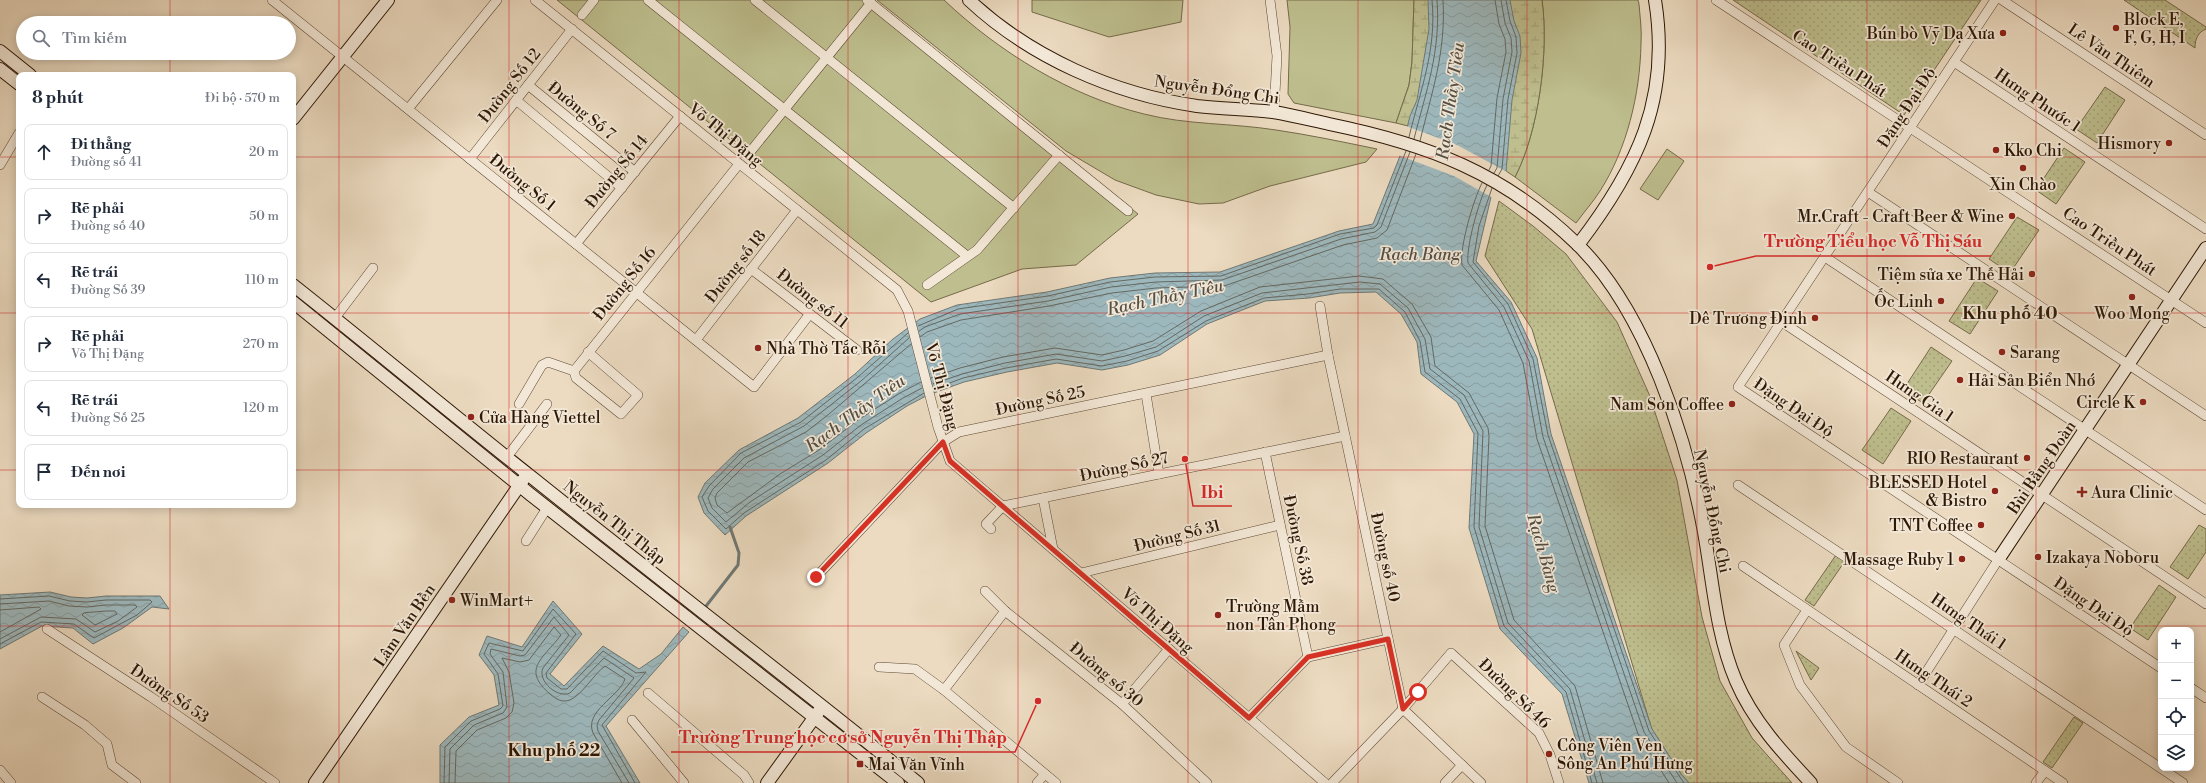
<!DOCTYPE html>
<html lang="vi">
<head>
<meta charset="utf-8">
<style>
  :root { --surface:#fff; --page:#f6f6f7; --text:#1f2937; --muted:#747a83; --line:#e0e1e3 }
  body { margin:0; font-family:"Libre Bodoni",serif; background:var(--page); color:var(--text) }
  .controls { position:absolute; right:12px; bottom:12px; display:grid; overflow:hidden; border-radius:8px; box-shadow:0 2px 10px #0003 }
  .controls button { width:36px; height:36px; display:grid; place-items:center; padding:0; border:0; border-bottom:1px solid var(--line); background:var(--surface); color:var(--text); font:20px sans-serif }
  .stop { position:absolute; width:12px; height:12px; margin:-9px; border:3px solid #d93025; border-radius:50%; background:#fff }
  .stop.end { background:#d93025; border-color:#fff; box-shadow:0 1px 4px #0008 }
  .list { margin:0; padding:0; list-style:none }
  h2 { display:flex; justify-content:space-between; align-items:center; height:52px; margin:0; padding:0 16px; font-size:17px }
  h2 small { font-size:13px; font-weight:400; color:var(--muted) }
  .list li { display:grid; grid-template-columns:26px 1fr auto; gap:12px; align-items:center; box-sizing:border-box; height:56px; margin:0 8px 8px; padding:0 8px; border:1px solid var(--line); border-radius:8px }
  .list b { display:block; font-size:15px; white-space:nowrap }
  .list p { margin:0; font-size:13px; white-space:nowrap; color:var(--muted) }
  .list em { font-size:13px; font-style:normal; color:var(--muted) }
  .icon { flex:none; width:22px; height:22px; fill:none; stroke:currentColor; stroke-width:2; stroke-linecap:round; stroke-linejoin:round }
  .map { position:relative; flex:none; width:2206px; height:783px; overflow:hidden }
  .search { position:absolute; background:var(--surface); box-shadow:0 2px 10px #0003; left:16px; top:16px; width:280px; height:44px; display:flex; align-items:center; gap:10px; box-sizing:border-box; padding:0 14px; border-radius:22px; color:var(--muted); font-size:15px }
  .panel { position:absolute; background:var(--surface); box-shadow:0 2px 10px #0003; left:16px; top:72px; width:280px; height:436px; border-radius:8px }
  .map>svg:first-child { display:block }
  .grass { fill:#bebe8e; stroke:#766a4a }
  .wetland { fill:url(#wetland-marsh); stroke:#766a4a }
  .park { fill:url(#park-dots); stroke:#766a4a }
  .water { fill:url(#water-waves); stroke:#707873 }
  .pier { fill:#ecdbc1 }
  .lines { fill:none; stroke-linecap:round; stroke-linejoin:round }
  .shore { stroke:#656861; stroke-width:1 }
  .stream { stroke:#707873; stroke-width:3 }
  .street-casing { stroke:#5d4834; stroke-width:10 }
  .secondary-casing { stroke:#2d1705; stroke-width:14 }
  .street { stroke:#f3e8d7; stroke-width:9 }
  .secondary { stroke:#f3e8d7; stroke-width:12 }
  .route { stroke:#d93025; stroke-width:5 }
  .grid { fill:none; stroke:#d62828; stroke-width:1; stroke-opacity:0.55 }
  .poi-dot { fill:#8f2418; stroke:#f3e8d7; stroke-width:1.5 }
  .labels { text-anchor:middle; stroke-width:3.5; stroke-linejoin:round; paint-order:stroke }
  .poi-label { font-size:16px; fill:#2d1705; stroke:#f3e8d7; text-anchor:start }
  .street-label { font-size:16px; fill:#2d1705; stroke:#f3e8d7 }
  .water-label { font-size:17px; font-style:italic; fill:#544f45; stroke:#f3e8d7 }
  .neighbourhood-label { font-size:17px; font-weight:bold; fill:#2d1705; stroke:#f3e8d7 }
  .leader { fill:none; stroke:#d62828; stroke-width:1.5 }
  .callout-dot { fill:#d62828; stroke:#f3e8d7; stroke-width:1.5 }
  .callout-label { font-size:17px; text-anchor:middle; font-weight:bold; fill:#d62828; stroke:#f3e8d7; stroke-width:3.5; stroke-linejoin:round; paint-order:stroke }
</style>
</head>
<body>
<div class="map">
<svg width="2206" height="783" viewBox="0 0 2206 783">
  <defs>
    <pattern id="wetland-marsh" width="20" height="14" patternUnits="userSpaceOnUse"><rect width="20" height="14" fill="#bebe8e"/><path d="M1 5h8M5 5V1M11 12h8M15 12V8" fill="none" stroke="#a4a379"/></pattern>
    <pattern id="park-dots" width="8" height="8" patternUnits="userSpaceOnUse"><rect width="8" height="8" fill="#bebe8e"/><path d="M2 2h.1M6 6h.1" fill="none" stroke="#a4a379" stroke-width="1.8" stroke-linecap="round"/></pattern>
    <pattern id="water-waves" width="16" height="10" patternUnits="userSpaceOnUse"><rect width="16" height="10" fill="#9db8bd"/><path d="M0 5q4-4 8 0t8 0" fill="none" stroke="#889da1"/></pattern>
  </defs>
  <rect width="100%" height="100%" fill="#ecdbc1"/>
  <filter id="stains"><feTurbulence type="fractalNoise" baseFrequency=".005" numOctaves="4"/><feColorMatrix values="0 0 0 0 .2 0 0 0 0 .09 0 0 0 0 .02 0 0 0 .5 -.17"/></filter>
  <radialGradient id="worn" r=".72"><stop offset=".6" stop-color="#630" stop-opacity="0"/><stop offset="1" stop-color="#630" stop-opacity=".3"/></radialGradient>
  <g class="grass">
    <polygon points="557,0 874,0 1138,214 1076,265 1022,269 931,302"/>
    <path d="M877 0H944C999 52 1070 96 1144 114 1187 125 1232 123 1276 130 1310 135 1343 142 1377 149L1366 162 1270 186 1223 203 1199 204 1156 195 1115 180 1066 151Z"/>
    <polygon points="1032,0 1183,0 1181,22 1109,37 1032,12"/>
    <polygon points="1287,0 1414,0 1412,62 1409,85 1396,123 1294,103 1288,94 1290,27"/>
    <path d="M1542 0H1638L1639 4C1640 17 1642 31 1641 44 1640 94 1627 149 1600 191 1593 202 1584 212 1576 223L1515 177C1539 131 1549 51 1542 0Z"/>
    <polygon points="1667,149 1684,161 1658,200 1640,189"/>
  </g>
  <g class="wetland">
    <polygon points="1414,0 1438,0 1435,67 1408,126 1396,123 1409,85 1412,62"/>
    <path d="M1476 0H1542C1549 51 1539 131 1515 177L1506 171Z"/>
  </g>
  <g class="park">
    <polygon points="1733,0 1981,0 1904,115"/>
    <path d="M2124 0H2165L2206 27V29C2198 32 2195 39 2195 48Z"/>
    <polygon points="2105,87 2125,100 2097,143 2076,129"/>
    <polygon points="2064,148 2085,162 2056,204 2036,190"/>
    <polygon points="1499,201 1533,226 1566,254 1617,322 1649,394 1677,480 1702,617 1720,681 1752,738 1792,783 1689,783 1681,774 1652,730 1532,329 1485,256"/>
    <polygon points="2017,217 2039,230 2010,273 1989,259"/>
    <polygon points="1977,278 1998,291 1970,334 1949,321"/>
    <polygon points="1931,347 1952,361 1923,403 1903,390"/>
    <polygon points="1891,408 1911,421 1883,464 1862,450"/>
    <polygon points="2199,525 2206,529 2206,552 2188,579 2170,567"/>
    <polygon points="1836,555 1845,561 1814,606 1805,600"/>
    <polygon points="2159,585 2176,597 2148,640 2130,628"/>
    <polygon points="1796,651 1819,668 1811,680"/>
    <polygon points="2074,717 2083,723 2052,768 2043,762"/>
  </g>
  <g class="water">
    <polygon points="1428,0 1510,0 1514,21 1520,36 1521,53 1512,100 1506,171 1491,197 1476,261 1511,302 1537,358 1551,434 1652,729 1681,774 1689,783 1589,783 1562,694 1500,629 1469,528 1474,434 1457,402 1421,374 1417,342 1401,314 1376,292 1340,293 1309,298 1265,301 1207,324 1160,355 1128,365 1102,370 1057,363 1007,372 964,382 928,395 907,406 866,433 828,463 746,516 725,535 704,513 698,497 705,483 739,450 798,418 855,374 893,339 920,319 957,305 1047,292 1110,278 1155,273 1220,272 1339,231 1373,224 1400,156 1410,116 1417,100 1429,29"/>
    <polygon points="50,592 71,597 87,598 106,596 160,596 169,609 152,607 123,628 93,644 73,628 42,626 0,649 0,595"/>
    <polygon points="553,601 582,634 550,674 564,686 603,646 639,669 661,654 683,627 689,632 606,726 640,783 440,783 440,745 469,717 499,705 494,675 479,655 487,636 522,647"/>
  </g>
  <polygon class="pier" points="1406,126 1457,145 1507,172 1493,198 1454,176 1398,155"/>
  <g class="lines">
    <g class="shore">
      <path d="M1409 137C1420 91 1437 50 1432 0"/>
      <path d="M1414 139C1426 91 1441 51 1437 0"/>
      <path d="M1420 141C1432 91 1446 53 1443 0"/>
      <polyline points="1489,170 1491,166 1497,98 1506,52 1505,39 1499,24 1495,0"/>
      <polyline points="1494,173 1497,168 1503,99 1512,52 1511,38 1505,23 1501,0"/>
      <polyline points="1498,176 1502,169 1508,99 1517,53 1516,37 1510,21 1506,0"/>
      <path d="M1482 183C1474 198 1459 248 1462 265L1499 310 1523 363 1537 439 1638 734 1669 783"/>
      <path d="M1487 185C1479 201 1466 246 1468 263L1504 307 1529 361 1543 437 1644 732 1677 783"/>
      <polyline points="1492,188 1479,226 1473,262 1508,304 1533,359 1548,435 1649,731 1684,783"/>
      <polyline points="918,326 958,309 1048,296 1110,282 1155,277 1221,276 1340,234 1374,228 1377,225 1406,151"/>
      <polyline points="919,331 925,327 960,314 1048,301 1111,287 1156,282 1222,280 1341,239 1375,232 1381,227 1410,152"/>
      <polyline points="908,333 858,377 801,422 741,453 709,486 702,497 708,511 726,529 744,513 826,460 864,429 924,393"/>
      <polyline points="920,337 927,332 961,320 1049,306 1112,293 1156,288 1224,286 1343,245 1377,238 1387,230 1416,154"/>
      <polyline points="909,338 861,381 804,426 744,458 713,489 708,498 712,508 726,522 750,502 823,455 861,425 903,398 922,388"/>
      <polyline points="911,344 829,414 806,432 748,462 717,493 715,498 717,505 727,513 780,474 819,450 858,420 900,393 921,382"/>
      <polyline points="931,378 960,368 1003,357 1055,348 1102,355 1124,350 1153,341 1201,311 1260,287 1359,276 1383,279 1412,304 1431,337 1435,366 1469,393 1488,428 1489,436 1485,526 1514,620 1575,686 1603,783"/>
      <polyline points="933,384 962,374 1005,363 1056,354 1102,361 1125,356 1156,347 1204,316 1262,293 1360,282 1380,284 1408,308 1425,339 1430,369 1464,395 1483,431 1479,527 1508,623 1570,689 1597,783"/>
      <polyline points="934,389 963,378 1006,368 1056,359 1102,366 1127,361 1158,351 1206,321 1264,298 1308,294 1340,289 1379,289 1405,312 1420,341 1425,372 1460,399 1478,433 1474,527 1504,626 1566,692 1592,783"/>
      <polyline points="0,599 49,596 70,601 87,602 106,600 150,600 152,602 137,615 94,638 74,624 41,622 0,644"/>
      <polyline points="0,604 49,601 69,606 87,607 106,605 135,605 137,607 118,621 95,632 76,619 41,617 0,639"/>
      <polyline points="0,610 39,607 41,609 0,632"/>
      <polygon points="107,611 115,611 117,614 95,625 82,615 84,613"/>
      <polyline points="444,783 445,747 471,721 500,709 503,706 498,674 484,654 489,643 523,651 553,609 576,634 546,673 547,678 561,689 567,689 603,651 636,673 646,672 602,725 635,783"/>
      <path d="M449 783 450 749 474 725 503 713 507 707 503 672 490 654 491 649 520 656 525 655 554 617 569 635 543 668C537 681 558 699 570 693L604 658 634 678 599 720 597 725 598 731 629 783"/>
      <path d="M455 783 456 751 477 730 506 718 512 712 514 703 509 672 502 658 520 662 529 660 554 627 561 635C543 659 521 669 550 694 556 699 562 703 570 700 582 695 594 674 605 666L625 679C619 697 584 711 593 733L622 783"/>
    </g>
    <polyline class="stream" points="703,610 738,565 739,553 730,527"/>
    <g class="street-casing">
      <g id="street">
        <polyline points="272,0 754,387 809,315"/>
        <polyline points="535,0 897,290 908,311 938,427 950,461 1325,783"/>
        <polyline points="648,0 967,256"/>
        <polyline points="755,0 1014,208"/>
        <polyline points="867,0 1128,211"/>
        <polyline points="1270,0 1277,56 1274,112"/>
        <polyline points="1716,0 2206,323"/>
        <polyline points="1995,0 1738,387 2161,668"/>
        <polyline points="2002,0 2206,135"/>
        <polyline points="582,15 594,0"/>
        <polyline points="1954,62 2206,229"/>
        <polyline points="528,85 635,172"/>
        <polyline points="516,100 622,188"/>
        <polyline points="408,109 497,0"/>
        <polyline points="750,152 871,3"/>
        <polyline points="470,159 572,29"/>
        <polyline points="0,165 19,133"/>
        <polyline points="1868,192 2206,416"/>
        <polyline points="576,244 680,116"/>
        <polyline points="1825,257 2206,510"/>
        <polyline points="751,269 857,350"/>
        <polyline points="927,285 977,250 1059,155"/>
        <polyline points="1320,306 1328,355 1403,709 1481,783"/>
        <polyline points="335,318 373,268"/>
        <polyline points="1782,322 2206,604"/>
        <polyline points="696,340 797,210"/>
        <polyline points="588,352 638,395 621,414 576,378 574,371 739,164"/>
        <polyline points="1146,394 1159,474"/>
        <polyline points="519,404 542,365 548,362 574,371"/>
        <polyline points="1265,452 1308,657"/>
        <polyline points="507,457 547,404"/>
        <polyline points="1738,485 2183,783"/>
        <polyline points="1043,498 1053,549"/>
        <polyline points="991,529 986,524 1003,506 1345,436"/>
        <polyline points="526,541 547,508"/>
        <polyline points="1743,566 2063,783"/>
        <polyline points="1081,573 1280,525"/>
        <polyline points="816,577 943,442 959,432 1328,355"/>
        <polyline points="985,591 1005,611 1122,704 1207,783"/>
        <polyline points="1807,610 1784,645 1800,685 1846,747 1898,783"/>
        <polyline points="47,629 151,697 275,783"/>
        <polyline points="879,667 915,669 944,690 1056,783"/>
        <polyline points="1918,685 1998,560"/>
        <polyline points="2191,688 2206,698"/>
        <polyline points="944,690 1005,611"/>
        <polyline points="648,693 744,775 749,783"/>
        <polyline points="42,697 85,725 107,744 112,765 136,783"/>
        <polyline points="1122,704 1169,649"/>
        <polyline points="1249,718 1308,657 1388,639"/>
        <polyline points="632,720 684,783"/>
        <polyline points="0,770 11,783"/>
        <polyline points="1037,783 1045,774"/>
        <polyline points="1332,783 1403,709 1451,653 1539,733 1550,755 1559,783"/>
        <polyline points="1445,783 1462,765"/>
        <polyline points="2036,783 2045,771"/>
      </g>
    </g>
    <g class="secondary-casing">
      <g id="secondary">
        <path d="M969 0C1031 58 1114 94 1197 106 1222 109 1248 109 1273 112 1292 115 1311 120 1329 124 1427 144 1504 173 1577 244 1646 311 1687 439 1704 532 1713 582 1716 634 1736 681 1753 721 1782 752 1811 783"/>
        <polyline points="0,51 30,75"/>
        <polyline points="0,69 19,84"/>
        <polyline points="293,119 388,0"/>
        <path d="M1578 245C1637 168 1671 99 1655 0"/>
        <path d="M293 285C374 349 453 415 534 479 661 581 792 680 918 783"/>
        <polyline points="293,302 531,495 898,783"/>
        <polyline points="1998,560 2206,248"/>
        <polyline points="315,783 523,480"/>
        <polyline points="767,783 819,711"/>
      </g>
    </g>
    <use href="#street" class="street"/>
    <use href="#secondary" class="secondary"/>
  </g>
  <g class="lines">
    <polyline class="route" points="816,577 943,442 950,461 1249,718 1308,657 1388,639 1403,709 1418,692"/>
  </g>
  <path class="grid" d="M170 0V23M339 0V783M509 0V783M679 0V783M848 0V783M1018 0V783M1188 0V783M1358 0V783M1527 0V783M1697 0V783M1867 0V783M2036 0V783M170 53V75M0 157H19M293 157H2206M0 313H19M293 313H2206M0 470H19M293 470H2206M170 505V783M0 626H2206"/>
  <g class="poi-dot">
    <circle cx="2116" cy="28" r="4"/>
    <circle cx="2003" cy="33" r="4"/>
    <circle cx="2169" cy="143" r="4"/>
    <circle cx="1996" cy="150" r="4"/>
    <circle cx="2023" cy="168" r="4"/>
    <circle cx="2012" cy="216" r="4"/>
    <circle cx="2032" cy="274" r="4"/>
    <circle cx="2132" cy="297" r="4"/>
    <circle cx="1941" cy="301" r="4"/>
    <circle cx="1815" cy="318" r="4"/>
    <circle cx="758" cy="348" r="4"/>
    <circle cx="2002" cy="352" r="4"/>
    <circle cx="1960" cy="380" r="4"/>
    <circle cx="2143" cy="402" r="4"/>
    <circle cx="1732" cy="404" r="4"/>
    <circle cx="471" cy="417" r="4"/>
    <circle cx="2027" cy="458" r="4"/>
    <circle cx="1995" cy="491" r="4"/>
    <path d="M2080 486h4v4h4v4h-4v4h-4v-4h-4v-4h4z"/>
    <circle cx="1981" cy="525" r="4"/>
    <circle cx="2038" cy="557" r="4"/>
    <circle cx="1962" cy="559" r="4"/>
    <circle cx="452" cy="600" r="4"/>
    <circle cx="1218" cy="615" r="4"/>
    <circle cx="1549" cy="754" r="4"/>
    <rect x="856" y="760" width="8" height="8" rx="2"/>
  </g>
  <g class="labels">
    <g class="poi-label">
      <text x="2124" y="25">Block E,<tspan x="2124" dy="18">F, G, H, I</tspan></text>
      <text x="1995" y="39" text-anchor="end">Bún bò Vỹ Dạ Xưa</text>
      <text x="2161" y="149" text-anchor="end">Hismory</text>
      <text x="2004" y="156">Kko Chi</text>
      <text x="2023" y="190" text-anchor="middle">Xin Chào</text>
      <text x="2004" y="222" text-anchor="end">Mr.Craft - Craft Beer &amp; Wine</text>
      <text x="2024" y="280" text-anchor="end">Tiệm sửa xe Thế Hải</text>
      <text x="1933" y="307" text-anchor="end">Ốc Linh</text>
      <text x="2132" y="319" text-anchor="middle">Woo Mong</text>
      <text x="1807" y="324" text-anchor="end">Dê Trương Định</text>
      <text x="766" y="354">Nhà Thờ Tắc Rỗi</text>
      <text x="2010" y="358">Sarang</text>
      <text x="1968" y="386">Hải Sản Biển Nhớ</text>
      <text x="2135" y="408" text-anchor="end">Circle K</text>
      <text x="1724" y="410" text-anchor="end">Nam Sơn Coffee</text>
      <text x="479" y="423">Cửa Hàng Viettel</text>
      <text x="2019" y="464" text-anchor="end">RIO Restaurant</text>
      <text x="1987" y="488" text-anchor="end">BLESSED Hotel<tspan x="1987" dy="18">&amp; Bistro</tspan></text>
      <text x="2091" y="498">Aura Clinic</text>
      <text x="1973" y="531" text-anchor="end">TNT Coffee</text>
      <text x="2046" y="563">Izakaya Noboru</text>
      <text x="1954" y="565" text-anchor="end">Massage Ruby 1</text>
      <text x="460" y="606">WinMart+</text>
      <text x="1226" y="612">Trường Mầm<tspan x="1226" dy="18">non Tân Phong</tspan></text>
      <text x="1557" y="751">Công Viên Ven<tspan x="1557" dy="18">Sông An Phú Hưng</tspan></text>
      <text x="868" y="770">Mai Văn Vĩnh</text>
    </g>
    <g class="street-label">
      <text transform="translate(2112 55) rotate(34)" y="6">Lê Văn Thiêm</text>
      <text transform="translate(1840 63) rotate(33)" y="6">Cao Triều Phát</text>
      <text transform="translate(509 85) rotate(-52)" y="6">Đường Số 12</text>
      <text transform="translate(1217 89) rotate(8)" y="6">Nguyễn Đổng Chi</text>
      <text transform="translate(2038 100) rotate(34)" y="6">Hưng Phước 1</text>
      <text transform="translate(1906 107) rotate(-57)" y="6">Đặng Đại Độ</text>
      <text transform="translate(582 110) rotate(39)" y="6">Đường Số 7</text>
      <text transform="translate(726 134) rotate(39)" y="6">Võ Thị Đặng</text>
      <text transform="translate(616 171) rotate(-51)" y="6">Đường Số 14</text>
      <text transform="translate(523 182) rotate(39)" y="6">Đường Số 1</text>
      <text transform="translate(2110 241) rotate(34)" y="6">Cao Triều Phát</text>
      <text transform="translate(735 266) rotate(-52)" y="6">Đường số 18</text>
      <text transform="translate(624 283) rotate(-51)" y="6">Đường Số 16</text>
      <text transform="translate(813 298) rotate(38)" y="6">Đường số 11</text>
      <text transform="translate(943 386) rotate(75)" y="6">Võ Thị Đặng</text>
      <text transform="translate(1920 396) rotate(34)" y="6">Hưng Gia 1</text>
      <text transform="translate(1040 400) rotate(-12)" y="6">Đường Số 25</text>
      <text transform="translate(1794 407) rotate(34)" y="6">Đặng Đại Độ</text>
      <text transform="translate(1124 466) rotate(-12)" y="6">Đường Số 27</text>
      <text transform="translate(2041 467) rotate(-56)" y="6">Bùi Bằng Đoàn</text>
      <text transform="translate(1713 511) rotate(78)" y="6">Nguyễn Đổng Chi</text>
      <text transform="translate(615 522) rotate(38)" y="6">Nguyễn Thị Thập</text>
      <text transform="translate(1177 535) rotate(-14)" y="6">Đường Số 31</text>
      <text transform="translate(1299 540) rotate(78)" y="6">Đường Số 38</text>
      <text transform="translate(1386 557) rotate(78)" y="6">Đường số 40</text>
      <text transform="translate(2094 606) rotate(34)" y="6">Đặng Đại Độ</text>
      <text transform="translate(1158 620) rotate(41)" y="6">Võ Thị Đặng</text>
      <text transform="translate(1969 621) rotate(34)" y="6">Hưng Thái 1</text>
      <text transform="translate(404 625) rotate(-56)" y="6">Lâm Văn Bền</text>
      <text transform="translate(1107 674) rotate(40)" y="6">Đường số 30</text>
      <text transform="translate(1934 678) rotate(34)" y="6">Hưng Thái 2</text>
      <text transform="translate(170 693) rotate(34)" y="6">Đường Số 53</text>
      <text transform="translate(1515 693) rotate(44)" y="6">Đường Số 46</text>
    </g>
    <g class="water-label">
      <text transform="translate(1450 101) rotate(-82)" y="6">Rạch Thầy Tiêu</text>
      <text x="1420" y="260">Rạch Bàng</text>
      <text transform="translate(1165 297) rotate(-12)" y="6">Rạch Thầy Tiêu</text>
      <text transform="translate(855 413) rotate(-36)" y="6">Rạch Thầy Tiêu</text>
      <text transform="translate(1544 553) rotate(74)" y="6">Rạch Bàng</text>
    </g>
    <g class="neighbourhood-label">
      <text x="2010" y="319">Khu phố 40</text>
      <text x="554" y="756">Khu phố 22</text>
    </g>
  </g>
  <path class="leader" d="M1710 267L1756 256H1991M1185 459L1193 506H1232M1038 701L1015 752H671"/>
  <g class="callout-dot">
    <circle cx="1710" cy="267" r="4"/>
    <circle cx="1185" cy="459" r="4"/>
    <circle cx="1038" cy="701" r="4"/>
  </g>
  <g class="callout-label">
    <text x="1873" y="247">Trường Tiểu học Vỗ Thị Sáu</text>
    <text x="1212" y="498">Ibi</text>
    <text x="843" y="743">Trường Trung học cơ sở Nguyễn Thị Thập</text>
  </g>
  <rect width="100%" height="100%" filter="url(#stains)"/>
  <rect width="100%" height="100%" fill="url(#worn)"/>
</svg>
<div class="controls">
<button>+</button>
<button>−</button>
<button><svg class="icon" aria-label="locate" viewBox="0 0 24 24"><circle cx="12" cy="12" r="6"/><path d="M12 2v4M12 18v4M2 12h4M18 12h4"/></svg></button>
<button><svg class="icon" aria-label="layers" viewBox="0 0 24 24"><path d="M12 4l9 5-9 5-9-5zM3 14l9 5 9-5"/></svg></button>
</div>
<div class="stop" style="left:1418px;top:692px"></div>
<div class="stop end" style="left:816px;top:577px"></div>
<div class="search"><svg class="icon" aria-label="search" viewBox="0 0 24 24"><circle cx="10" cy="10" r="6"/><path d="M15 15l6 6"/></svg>Tìm kiếm</div>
<section class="panel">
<h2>8 phút<small>Đi bộ · 570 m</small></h2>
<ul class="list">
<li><svg class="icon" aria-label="ahead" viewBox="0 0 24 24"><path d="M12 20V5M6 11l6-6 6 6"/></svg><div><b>Đi thẳng</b><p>Đường số 41</p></div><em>20 m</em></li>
<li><svg class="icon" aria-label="right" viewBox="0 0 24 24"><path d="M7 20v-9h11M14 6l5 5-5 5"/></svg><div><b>Rẽ phải</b><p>Đường số 40</p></div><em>50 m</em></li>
<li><svg class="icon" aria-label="left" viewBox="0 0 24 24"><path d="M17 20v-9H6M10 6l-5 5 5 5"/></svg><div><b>Rẽ trái</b><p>Đường Số 39</p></div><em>110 m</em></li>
<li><svg class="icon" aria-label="right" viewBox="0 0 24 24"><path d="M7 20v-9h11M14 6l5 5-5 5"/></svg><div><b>Rẽ phải</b><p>Võ Thị Đặng</p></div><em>270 m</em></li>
<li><svg class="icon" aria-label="left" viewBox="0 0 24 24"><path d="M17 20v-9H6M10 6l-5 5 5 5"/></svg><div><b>Rẽ trái</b><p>Đường Số 25</p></div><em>120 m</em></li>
<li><svg class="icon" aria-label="arrive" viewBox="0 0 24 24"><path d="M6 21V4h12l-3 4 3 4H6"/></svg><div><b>Đến nơi</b></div></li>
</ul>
</section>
</div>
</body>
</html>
